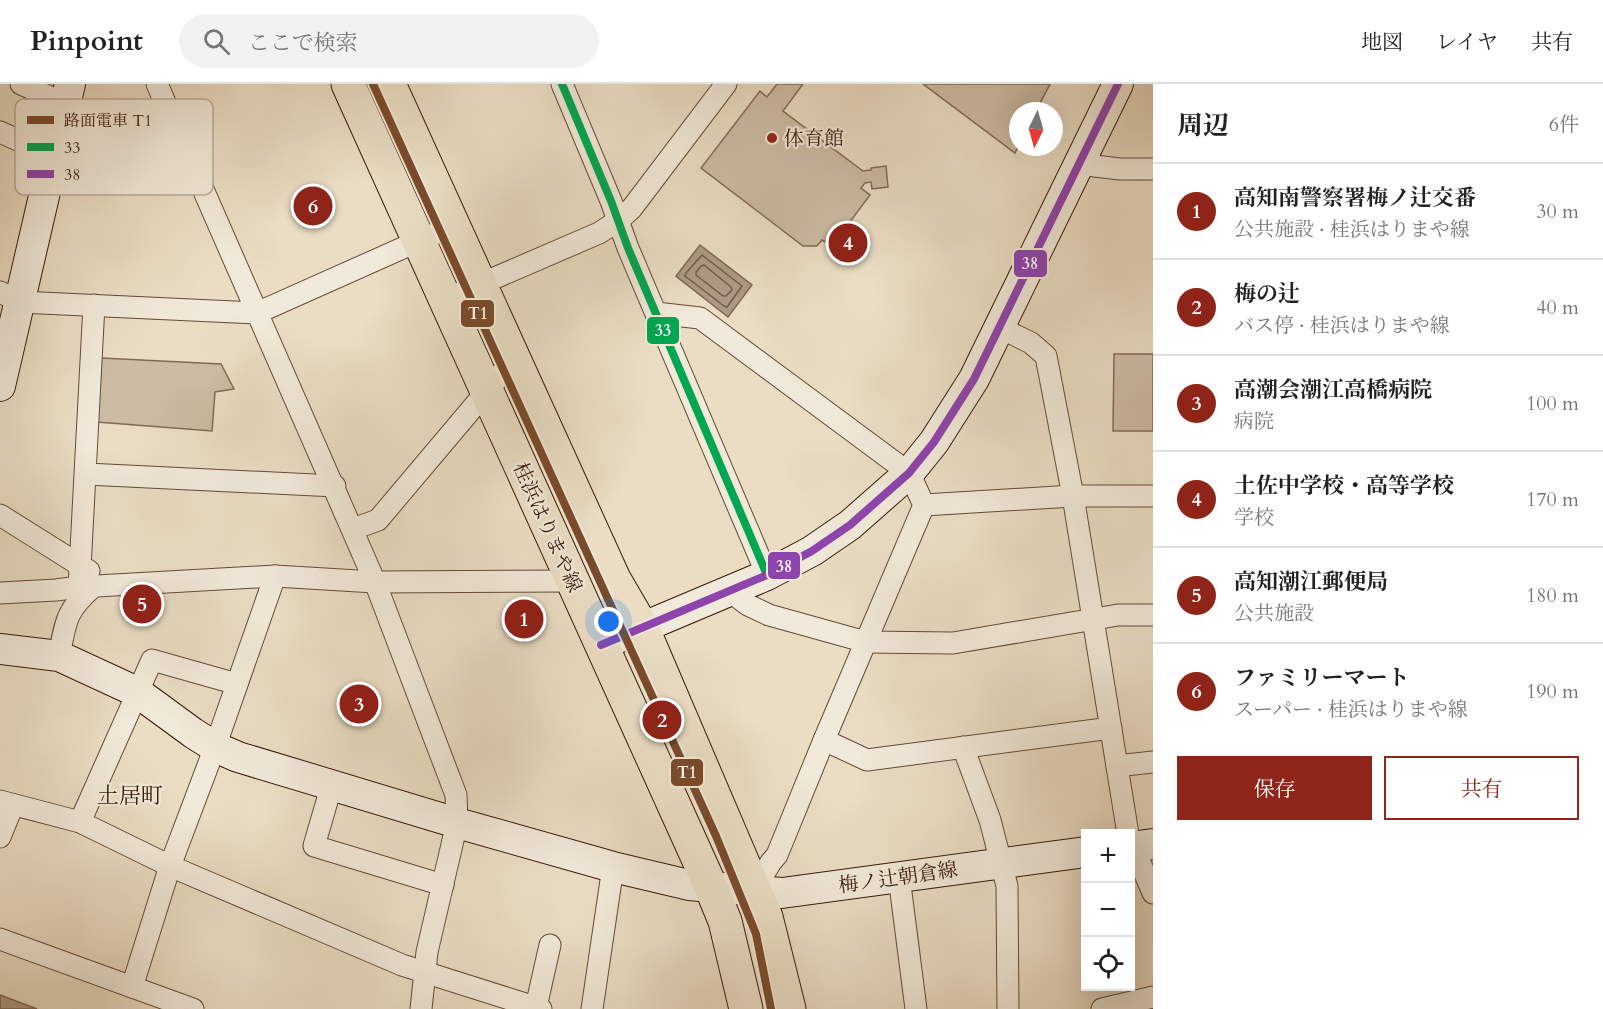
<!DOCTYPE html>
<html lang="ja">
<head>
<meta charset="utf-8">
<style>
  :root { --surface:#fff; --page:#f2f2f2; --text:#222; --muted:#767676; --line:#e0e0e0; --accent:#8f2418 }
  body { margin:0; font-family:Cardo,"Noto Serif JP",serif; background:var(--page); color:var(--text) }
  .controls { position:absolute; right:18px; bottom:18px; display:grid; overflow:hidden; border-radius:0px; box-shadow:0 6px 24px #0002 }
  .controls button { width:54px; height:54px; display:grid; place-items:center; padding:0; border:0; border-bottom:2px solid var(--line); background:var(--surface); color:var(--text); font:30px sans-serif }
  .compass { position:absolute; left:1009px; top:18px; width:54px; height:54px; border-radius:50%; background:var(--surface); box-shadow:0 6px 24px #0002; rotate:185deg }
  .you { position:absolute; left:609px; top:538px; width:21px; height:21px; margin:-15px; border:4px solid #fff; border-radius:50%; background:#1a73e8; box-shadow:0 0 0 9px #1a73e833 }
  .badge { display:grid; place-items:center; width:39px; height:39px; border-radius:50%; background:var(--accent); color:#fff; font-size:20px; font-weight:700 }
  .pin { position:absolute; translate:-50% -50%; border:3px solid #fff; box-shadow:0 2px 6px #0006 }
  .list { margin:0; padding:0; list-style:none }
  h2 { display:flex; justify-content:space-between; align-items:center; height:78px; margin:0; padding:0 24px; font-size:26px }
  h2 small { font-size:20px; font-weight:400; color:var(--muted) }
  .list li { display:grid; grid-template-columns:39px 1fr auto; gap:18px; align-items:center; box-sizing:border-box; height:96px; padding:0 24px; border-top:2px solid var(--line) }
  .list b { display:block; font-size:22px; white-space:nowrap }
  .list p { margin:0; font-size:20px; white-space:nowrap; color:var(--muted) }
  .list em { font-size:20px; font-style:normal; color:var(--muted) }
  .actions { display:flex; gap:12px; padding:18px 24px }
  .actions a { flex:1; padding:14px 0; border:2px solid var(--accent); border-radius:0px; text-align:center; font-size:21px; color:var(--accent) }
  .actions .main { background:var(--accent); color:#fff }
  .icon { flex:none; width:33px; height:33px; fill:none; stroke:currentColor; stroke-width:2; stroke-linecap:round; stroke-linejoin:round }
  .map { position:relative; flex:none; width:1153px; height:925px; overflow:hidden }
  header { display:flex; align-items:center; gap:36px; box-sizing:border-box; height:84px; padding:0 30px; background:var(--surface); border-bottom:2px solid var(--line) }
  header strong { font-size:28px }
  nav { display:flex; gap:33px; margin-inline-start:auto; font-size:21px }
  .search { width:420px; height:54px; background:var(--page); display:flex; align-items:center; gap:15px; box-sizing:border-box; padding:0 21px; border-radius:33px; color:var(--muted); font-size:22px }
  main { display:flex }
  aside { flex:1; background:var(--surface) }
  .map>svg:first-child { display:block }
  .green { fill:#ccbca4; stroke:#826a56; stroke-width:1.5 }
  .water { fill:#ad9a84; stroke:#7e6652; stroke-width:1.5 }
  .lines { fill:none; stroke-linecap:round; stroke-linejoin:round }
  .shore { stroke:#725a46; stroke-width:1.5 }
  .street-casing { stroke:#644a36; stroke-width:23 }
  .secondary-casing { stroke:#381907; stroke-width:32 }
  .primary-casing { stroke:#381907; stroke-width:35 }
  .street { stroke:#f1e9d9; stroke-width:21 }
  .secondary { stroke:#f1e9d9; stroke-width:30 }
  .primary { stroke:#eaddc4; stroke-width:33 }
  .bus-1-casing { stroke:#f1e9d9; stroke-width:12 }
  .bus-2-casing { stroke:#f1e9d9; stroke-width:12 }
  .bus-1 { stroke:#00a651; stroke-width:8 }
  .bus-2 { stroke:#8e44ad; stroke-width:8 }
  .tram-1-casing { stroke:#f1e9d9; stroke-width:12 }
  .tram-1 { stroke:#7a4b2a; stroke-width:8 }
  .poi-dot { fill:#8f2418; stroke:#f1e9d9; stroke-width:2 }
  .labels { text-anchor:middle; stroke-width:4.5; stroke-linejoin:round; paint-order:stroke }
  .poi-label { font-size:20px; fill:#381907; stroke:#f1e9d9; text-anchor:start }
  .street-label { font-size:20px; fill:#381907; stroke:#f1e9d9 }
  .quarter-label { font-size:22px; fill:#381907; stroke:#f1e9d9 }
  .key { fill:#f1e9d9; stroke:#baab9a; stroke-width:1.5 }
  .key-label { font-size:16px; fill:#381907 }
  .line-badge { stroke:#f1e9d9; stroke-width:2 }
  .badge-label { font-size:16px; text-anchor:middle; font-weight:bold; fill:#fff }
</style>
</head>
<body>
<header>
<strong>Pinpoint</strong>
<div class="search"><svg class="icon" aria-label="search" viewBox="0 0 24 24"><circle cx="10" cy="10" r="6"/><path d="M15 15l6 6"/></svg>ここで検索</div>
<nav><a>地図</a><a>レイヤ</a><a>共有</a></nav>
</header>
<main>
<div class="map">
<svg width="1153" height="925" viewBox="0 0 1153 925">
  <rect width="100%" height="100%" fill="#eaddc4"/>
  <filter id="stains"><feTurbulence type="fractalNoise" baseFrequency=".00333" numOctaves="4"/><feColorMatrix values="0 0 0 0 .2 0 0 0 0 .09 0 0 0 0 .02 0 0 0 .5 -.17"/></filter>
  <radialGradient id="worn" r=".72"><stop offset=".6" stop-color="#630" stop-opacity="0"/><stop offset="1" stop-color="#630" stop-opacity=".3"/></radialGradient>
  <g class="green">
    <polygon points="777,0 803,0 783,27 863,87 871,86 871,84 886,82 888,103 872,105 871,98 865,99 861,104 870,111 832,162 822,156 817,162 803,162 701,84 760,7 767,13"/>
    <polygon points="923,0 1050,0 1036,27 1018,27 1018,62 1015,69"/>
    <polygon points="1114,270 1153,270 1153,347 1113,347"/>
    <polygon points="101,274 221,280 234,305 215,308 212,347 97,338"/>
  </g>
  <g class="water">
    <polygon points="700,161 752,201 728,233 676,192"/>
    <polygon points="0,911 37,925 0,925"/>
  </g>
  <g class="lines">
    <g class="shore">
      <polygon points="702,171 742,202 727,223 724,222 685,192 686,189"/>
      <polygon points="704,181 731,203 732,206 726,212 723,212 696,191 696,188 701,182"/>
    </g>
    <g class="street-casing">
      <g id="street">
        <polyline points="21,0 66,20"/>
        <polyline points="157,0 375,498 456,711 457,739 427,868 421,925"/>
        <polyline points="562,0 611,117 628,164 767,491"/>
        <polyline points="62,33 75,37 117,68"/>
        <polyline points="0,48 53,72"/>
        <polyline points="1078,80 1120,85 1153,85"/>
        <polyline points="0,208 20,218 257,229 452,142"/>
        <polyline points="446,215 599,149 618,137 632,124 726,0"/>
        <polyline points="656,229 700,234 909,389 924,421 824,656 777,771 771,778 754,806"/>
        <polyline points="999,243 1031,259 1046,272 1073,412 1128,750"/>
        <polyline points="86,390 335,402"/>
        <polyline points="924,421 1073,412 1153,412"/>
        <polyline points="0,431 89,487"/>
        <polyline points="353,445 378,436 513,276"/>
        <polyline points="79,503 94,221"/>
        <polyline points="729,507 748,521 769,531 866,558 953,559 1118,531 1153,531"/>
        <polyline points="0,509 56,506 79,503 275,492 375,498 571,497"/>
        <path d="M59 572C66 536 66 526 94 502"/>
        <polyline points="824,656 867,676 1111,644"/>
        <polyline points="963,663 990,736 1007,802 1008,925"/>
        <polyline points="1117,682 1153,678"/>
        <polyline points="332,700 314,762 443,801"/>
        <polyline points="0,717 80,738 170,782 402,881 541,925"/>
        <polyline points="80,738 152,576 237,600"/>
        <polyline points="0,753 13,721"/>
        <polyline points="1130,755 1153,809"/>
        <polyline points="899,793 916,925"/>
        <polyline points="0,855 193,925"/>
        <polyline points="132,903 170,782 215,663 275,492"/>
        <polyline points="536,923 550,861"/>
        <polyline points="592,925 613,783"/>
        <polyline points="1102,925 1153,913"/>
      </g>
    </g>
    <g class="secondary-casing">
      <g id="secondary">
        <polyline points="0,302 70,0"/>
        <polyline points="601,561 767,491 812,467 850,441 909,389 934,358 974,295 1118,0"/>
        <polyline points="0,565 59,572 137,608 193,649 215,663 238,673 457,739 613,783 689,801 782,809 1086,768"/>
        <polyline points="1130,763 1153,760"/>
      </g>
    </g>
    <g class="primary-casing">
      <g id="primary">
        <polyline points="348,0 711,803 725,837 746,925"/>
        <polyline points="389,0 614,495 642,543 766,833 789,925"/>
      </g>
    </g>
    <use href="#street" class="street"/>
    <use href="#secondary" class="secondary"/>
    <use href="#primary" class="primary"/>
    <g class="bus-1-casing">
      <polyline id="bus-1" points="562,0 611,117 628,164 767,491"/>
    </g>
    <g class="bus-2-casing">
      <polyline id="bus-2" points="601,561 767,491 812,467 850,441 909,389 934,358 974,295 1118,0"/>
    </g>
    <use href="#bus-1" class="bus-1"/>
    <use href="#bus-2" class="bus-2"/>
    <g class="tram-1-casing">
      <polyline id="tram-1" points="373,0 716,752 756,850 771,925"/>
    </g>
    <use href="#tram-1" class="tram-1"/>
  </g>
  <circle class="poi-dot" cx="772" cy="54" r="6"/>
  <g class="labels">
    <g class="poi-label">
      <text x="784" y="61">体育館</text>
    </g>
    <g class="street-label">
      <text transform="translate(548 443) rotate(66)" y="7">桂浜はりまや線</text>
      <text transform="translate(898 793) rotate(-8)" y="7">梅ノ辻朝倉線</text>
    </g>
    <g class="quarter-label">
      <text x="130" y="719">土居町</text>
    </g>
  </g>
  <rect x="15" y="15" width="198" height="96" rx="9" class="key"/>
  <rect x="27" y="32" width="27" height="8" fill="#7a4b2a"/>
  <rect x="27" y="59" width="27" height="8" fill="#00a651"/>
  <rect x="27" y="86" width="27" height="8" fill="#8e44ad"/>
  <g class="key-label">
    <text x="64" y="42">路面電車 T1</text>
    <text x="64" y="69">33</text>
    <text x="64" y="96">38</text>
  </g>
  <g class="line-badge">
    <rect x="1013" y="165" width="35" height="29" rx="6" fill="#8e44ad"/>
    <rect x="460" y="215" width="35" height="29" rx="6" fill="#7a4b2a"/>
    <rect x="646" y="232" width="34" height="29" rx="6" fill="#00a651"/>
    <rect x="767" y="467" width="34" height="29" rx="6" fill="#8e44ad"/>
    <rect x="670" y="674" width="34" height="29" rx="6" fill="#7a4b2a"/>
  </g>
  <g class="badge-label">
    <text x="1030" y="185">38</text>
    <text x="478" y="235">T1</text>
    <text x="663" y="252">33</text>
    <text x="784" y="488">38</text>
    <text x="687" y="694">T1</text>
  </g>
  <rect width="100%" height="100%" filter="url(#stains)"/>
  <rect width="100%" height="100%" fill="url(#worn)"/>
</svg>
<div class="controls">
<button>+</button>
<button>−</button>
<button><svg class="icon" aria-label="locate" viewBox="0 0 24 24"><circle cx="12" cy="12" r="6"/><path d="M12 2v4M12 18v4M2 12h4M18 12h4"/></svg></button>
</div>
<svg class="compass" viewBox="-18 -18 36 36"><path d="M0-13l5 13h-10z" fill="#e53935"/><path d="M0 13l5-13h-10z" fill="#767676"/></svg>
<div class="you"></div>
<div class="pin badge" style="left:524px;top:535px">1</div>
<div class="pin badge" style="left:662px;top:636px">2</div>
<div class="pin badge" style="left:359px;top:620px">3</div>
<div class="pin badge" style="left:848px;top:159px">4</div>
<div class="pin badge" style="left:142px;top:520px">5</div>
<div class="pin badge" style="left:313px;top:122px">6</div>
</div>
<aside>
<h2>周辺<small>6件</small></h2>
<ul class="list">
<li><span class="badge">1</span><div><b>高知南警察署梅ノ辻交番</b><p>公共施設 · 桂浜はりまや線</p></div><em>30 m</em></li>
<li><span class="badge">2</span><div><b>梅の辻</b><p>バス停 · 桂浜はりまや線</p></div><em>40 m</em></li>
<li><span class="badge">3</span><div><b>高潮会潮江高橋病院</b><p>病院</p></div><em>100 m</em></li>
<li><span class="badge">4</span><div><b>土佐中学校・高等学校</b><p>学校</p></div><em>170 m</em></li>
<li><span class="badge">5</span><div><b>高知潮江郵便局</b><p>公共施設</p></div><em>180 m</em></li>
<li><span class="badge">6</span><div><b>ファミリーマート</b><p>スーパー · 桂浜はりまや線</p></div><em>190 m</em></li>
</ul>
<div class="actions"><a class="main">保存</a><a>共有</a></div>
</aside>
</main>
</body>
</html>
